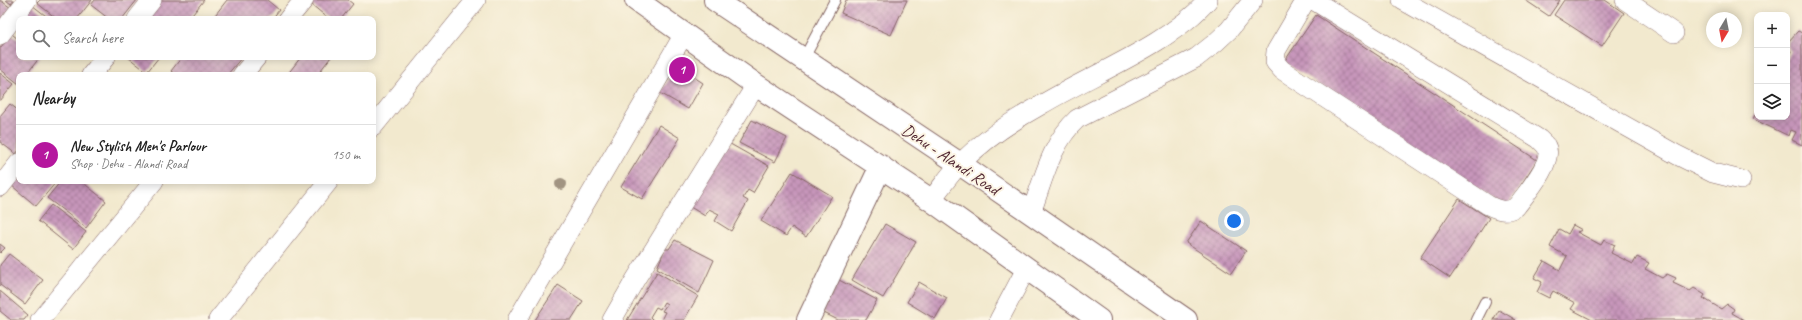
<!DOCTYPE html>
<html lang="en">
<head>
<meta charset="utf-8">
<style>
  :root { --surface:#fff; --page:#f2f2f2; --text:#222; --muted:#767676; --line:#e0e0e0; --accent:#b5179e }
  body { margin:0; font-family:Caveat,sans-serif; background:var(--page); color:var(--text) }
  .controls { position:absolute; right:12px; top:12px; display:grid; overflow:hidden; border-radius:8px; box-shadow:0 2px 10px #0003 }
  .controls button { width:36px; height:36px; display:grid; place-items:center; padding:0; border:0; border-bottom:1px solid var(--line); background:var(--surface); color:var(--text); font:20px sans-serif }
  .compass { position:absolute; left:1706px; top:12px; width:36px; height:36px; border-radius:50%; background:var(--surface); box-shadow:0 2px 10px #0003; rotate:190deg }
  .you { position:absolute; left:1234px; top:221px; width:14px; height:14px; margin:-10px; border:3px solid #fff; border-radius:50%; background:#1a73e8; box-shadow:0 0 0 6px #1a73e833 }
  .badge { display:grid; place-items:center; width:26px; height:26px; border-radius:50%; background:var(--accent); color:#fff; font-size:13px; font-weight:700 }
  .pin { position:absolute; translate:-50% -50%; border:2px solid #fff; box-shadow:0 1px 4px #0006 }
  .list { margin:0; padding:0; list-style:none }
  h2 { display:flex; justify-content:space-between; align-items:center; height:52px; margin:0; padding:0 16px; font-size:17px }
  h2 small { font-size:13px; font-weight:400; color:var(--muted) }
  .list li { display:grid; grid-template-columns:26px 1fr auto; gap:12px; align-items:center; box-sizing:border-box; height:60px; padding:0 16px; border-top:1px solid var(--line) }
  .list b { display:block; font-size:15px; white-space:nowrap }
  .list p { margin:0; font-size:13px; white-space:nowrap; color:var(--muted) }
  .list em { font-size:13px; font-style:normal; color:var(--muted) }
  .icon { flex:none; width:22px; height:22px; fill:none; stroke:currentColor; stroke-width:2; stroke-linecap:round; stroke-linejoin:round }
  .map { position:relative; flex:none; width:1802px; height:320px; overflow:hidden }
  .search { position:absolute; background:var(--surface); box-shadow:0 2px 10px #0003; left:16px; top:16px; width:360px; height:44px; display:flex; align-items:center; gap:10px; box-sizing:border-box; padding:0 14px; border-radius:8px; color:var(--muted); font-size:15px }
  .panel { position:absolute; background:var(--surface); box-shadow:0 2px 10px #0003; left:16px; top:72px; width:360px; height:112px; border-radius:8px }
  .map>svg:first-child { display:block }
  .building { fill:url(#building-cross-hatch) }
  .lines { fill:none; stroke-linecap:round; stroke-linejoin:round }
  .lane-casing { stroke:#856664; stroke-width:12 }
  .street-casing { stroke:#856664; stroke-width:20 }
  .secondary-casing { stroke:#856664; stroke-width:24 }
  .primary-casing { stroke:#856664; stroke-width:24 }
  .lane { stroke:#fff; stroke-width:10 }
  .street { stroke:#fff; stroke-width:19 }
  .secondary { stroke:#fff; stroke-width:22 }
  .primary { stroke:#fff; stroke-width:22 }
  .tree { fill:#a19482 }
  .labels { text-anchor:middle; stroke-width:4; stroke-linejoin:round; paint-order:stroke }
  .street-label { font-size:17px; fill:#4a1f2b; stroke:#fcf5e5 }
</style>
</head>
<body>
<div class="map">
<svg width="1802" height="320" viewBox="0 0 1802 320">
  <defs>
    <pattern id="building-cross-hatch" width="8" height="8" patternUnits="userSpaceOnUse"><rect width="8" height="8" fill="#c796bb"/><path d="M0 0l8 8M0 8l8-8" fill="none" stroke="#a47a98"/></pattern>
  </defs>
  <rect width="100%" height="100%" fill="#fcf5e5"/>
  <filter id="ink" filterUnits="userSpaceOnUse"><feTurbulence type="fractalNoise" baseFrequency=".025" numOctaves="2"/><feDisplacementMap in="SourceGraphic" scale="8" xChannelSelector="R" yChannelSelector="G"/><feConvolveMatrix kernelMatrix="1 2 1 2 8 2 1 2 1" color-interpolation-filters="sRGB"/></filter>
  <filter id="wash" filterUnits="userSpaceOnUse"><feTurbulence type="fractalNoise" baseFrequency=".012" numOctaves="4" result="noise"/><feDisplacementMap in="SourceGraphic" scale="16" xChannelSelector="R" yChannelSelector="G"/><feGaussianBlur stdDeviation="0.9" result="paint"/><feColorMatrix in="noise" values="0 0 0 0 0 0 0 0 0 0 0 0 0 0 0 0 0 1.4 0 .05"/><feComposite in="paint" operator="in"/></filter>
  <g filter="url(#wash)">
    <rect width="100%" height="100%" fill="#f2e9ce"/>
    <g id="blocks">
      <g class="building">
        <polygon points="0,0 11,8 0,21"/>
        <polygon points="6,0 14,0 11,4"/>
        <polygon points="40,0 92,0 77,19 57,19 37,3"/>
        <polygon points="95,0 137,0 122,19 109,19 91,5"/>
        <polygon points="160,0 204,0 189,19 145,19"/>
        <polygon points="227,0 267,0 279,10 272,19 212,19"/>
        <polygon points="306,0 348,0 353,4 341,19 329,19"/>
        <polygon points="846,0 907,0 891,35 841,13"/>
        <polygon points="1525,0 1560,0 1549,16"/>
        <polygon points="1564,0 1605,0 1624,13 1602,46 1554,15"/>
        <polygon points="32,5 50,19 21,19"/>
        <polygon points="1316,15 1537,160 1506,208 1284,62"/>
        <polygon points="1798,31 1802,33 1802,145 1792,140 1796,132 1791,130 1789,136 1753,119 1757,110 1757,117 1787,117 1787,60 1791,51 1787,47 1787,43"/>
        <polygon points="12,34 19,40 19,57 40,57 26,75 19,75 19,84 0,69 0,48"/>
        <polygon points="128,57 159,57 147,72"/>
        <polygon points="182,57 242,57 227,75 176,75 171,71"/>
        <polygon points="301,57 331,57 317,75 287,75"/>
        <polygon points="677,66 703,83 688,109 660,93"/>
        <polygon points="0,73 14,84 0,101"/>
        <polygon points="10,104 19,111 19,150 16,154 0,142 0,116"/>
        <polygon points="752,120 787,138 775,162 739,143"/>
        <polygon points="659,125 680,138 642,199 621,187"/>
        <polygon points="725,141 769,166 753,193 748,190 743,198 748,201 731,231 715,221 719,214 709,209 705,216 687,205"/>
        <polygon points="792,172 832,196 806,237 792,227 786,236 761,221"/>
        <polygon points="19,176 19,181 57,181 36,206 11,185"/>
        <polygon points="61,181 81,181 106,201 86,228 47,198"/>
        <polygon points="1459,199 1489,218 1450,278 1420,258"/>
        <polygon points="51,205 86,232 73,249 38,221"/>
        <polygon points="1201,221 1246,251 1231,273 1186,243"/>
        <polygon points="885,224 916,242 883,298 852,280"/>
        <polygon points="1573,225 1582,230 1577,232 1601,245 1604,240 1615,245 1611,253 1633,264 1637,257 1649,263 1645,269 1662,278 1667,274 1676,278 1673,283 1690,291 1694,288 1705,295 1703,298 1721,309 1727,304 1734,309 1732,313 1744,320 1592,320 1571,309 1575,303 1553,291 1549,298 1537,292 1542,282 1534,278 1544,261 1560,270 1567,256 1550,247 1559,229 1568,234"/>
        <polygon points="675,240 714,260 699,293 657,268 665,249 669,249"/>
        <polygon points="0,244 5,248 0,253"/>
        <polygon points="9,254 43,280 25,304 0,285 0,265"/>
        <polygon points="657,272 698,296 684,320 661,320 665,312 662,311 667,304 664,302 660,309 656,307 650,317 653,320 627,320"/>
        <polygon points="839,280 877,300 866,320 838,320 822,312"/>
        <polygon points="919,282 947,298 935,319 907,302"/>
        <polygon points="558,285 583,301 571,320 535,320"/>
        <polygon points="0,291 28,315 24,320 11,320 0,311"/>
        <polygon points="1499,310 1516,320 1493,320"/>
      </g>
    </g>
  </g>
  <g filter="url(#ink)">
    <use href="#blocks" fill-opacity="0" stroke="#856664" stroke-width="1"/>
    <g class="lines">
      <g class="lane-casing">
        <g id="lane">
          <polyline points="803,60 835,0"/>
          <polyline points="1476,320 1485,302"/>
        </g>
      </g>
      <g class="street-casing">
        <g id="street">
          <path d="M1306 0 1276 51 1275 62 1282 70 1488 205C1498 210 1506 213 1516 207 1525 195 1555 161 1546 146 1544 144 1541 141 1539 139L1313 0"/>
          <polyline points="1402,0 1677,155 1713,173 1741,180"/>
          <polyline points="1625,0 1674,33"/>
          <polyline points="137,19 152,0"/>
          <polyline points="288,19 304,0"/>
          <polyline points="0,35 27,0"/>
          <polyline points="91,75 106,57"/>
          <polyline points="242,75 257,57"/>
          <polyline points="373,127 476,0"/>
          <polyline points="0,187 19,163"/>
          <path d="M931 200C941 188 949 175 960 164 983 140 1012 121 1041 105 1092 74 1169 45 1208 0"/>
          <path d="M1031 213C1043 181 1051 143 1077 119L1196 58 1215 43 1229 30 1253 0"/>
          <polyline points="40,320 154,181"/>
          <polyline points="218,320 329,181"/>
          <polyline points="517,320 684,34"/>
          <polyline points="612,320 635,280 756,85"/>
          <polyline points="999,320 1026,269"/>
        </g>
      </g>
      <g class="secondary-casing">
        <polyline id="secondary" points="808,320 881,166"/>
      </g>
      <g class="primary-casing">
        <g id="primary">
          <polyline points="636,0 756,85 931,200 1099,320"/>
          <polyline points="715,0 960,164 1186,320"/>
        </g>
      </g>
      <use href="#lane" class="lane"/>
      <use href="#street" class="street"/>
      <use href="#secondary" class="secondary"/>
      <use href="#primary" class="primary"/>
    </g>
    <circle class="tree" cx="561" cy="184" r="6"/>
  </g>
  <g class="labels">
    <g class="street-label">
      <text transform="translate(951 159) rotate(34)" y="6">Dehu - Alandi Road</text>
    </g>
  </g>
</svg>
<div class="controls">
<button>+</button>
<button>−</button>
<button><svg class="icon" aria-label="layers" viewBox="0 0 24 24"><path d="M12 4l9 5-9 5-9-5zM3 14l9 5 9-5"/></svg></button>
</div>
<svg class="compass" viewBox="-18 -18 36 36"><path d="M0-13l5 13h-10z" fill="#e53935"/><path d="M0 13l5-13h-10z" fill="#767676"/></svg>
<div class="you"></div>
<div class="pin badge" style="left:682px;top:70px">1</div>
<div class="search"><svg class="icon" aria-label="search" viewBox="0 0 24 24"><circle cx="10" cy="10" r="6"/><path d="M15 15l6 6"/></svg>Search here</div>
<section class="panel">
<h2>Nearby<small></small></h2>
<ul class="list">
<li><span class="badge">1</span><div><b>New Stylish Men's Parlour</b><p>Shop · Dehu - Alandi Road</p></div><em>150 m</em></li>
</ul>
</section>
</div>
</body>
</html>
